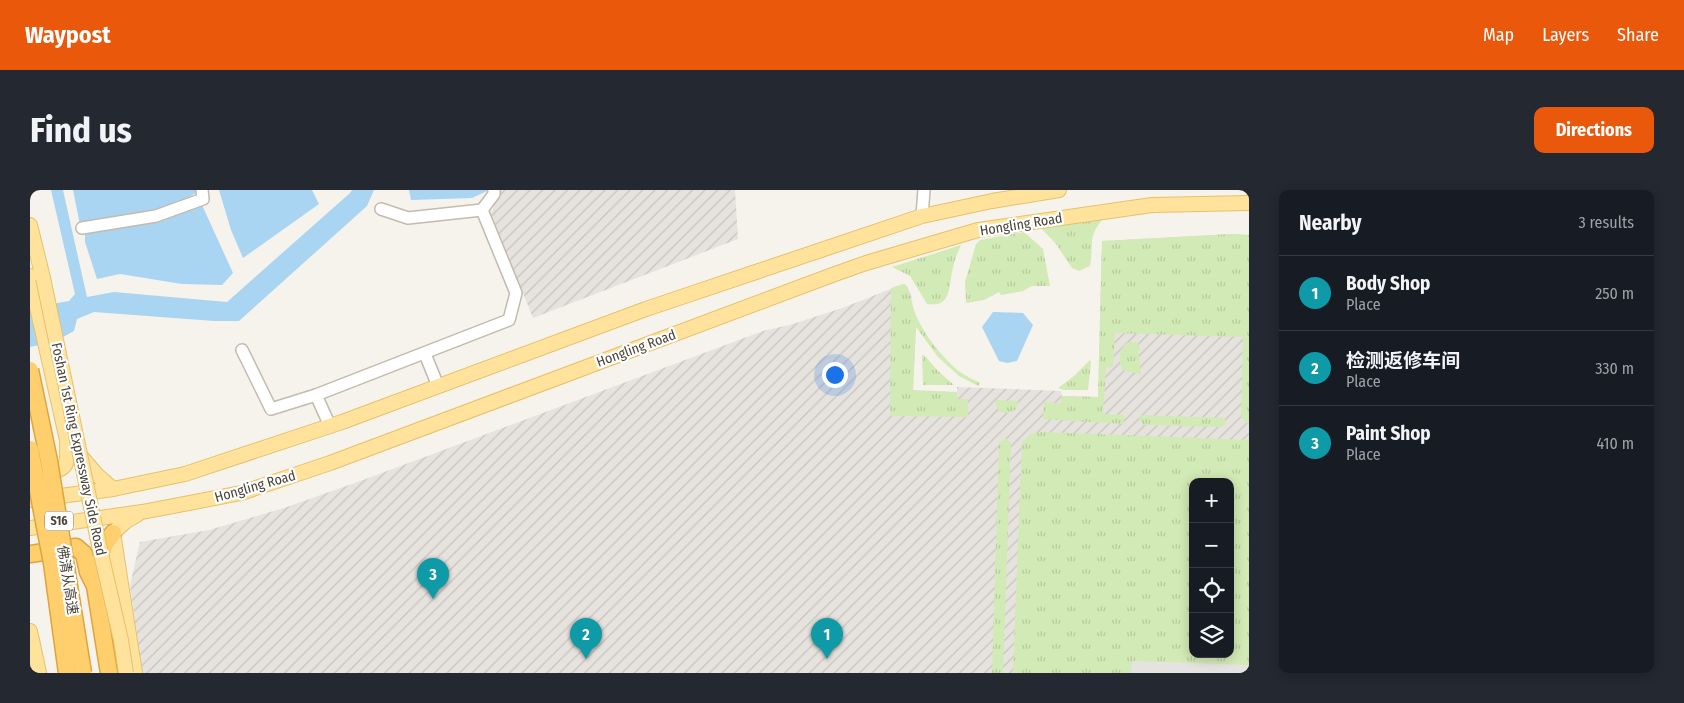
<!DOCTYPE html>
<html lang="en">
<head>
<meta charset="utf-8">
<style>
  :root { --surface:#171b24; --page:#242831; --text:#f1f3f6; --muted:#9ea1a6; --line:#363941; --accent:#ea580c }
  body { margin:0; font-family:"Fira Sans Condensed","Noto Sans SC",sans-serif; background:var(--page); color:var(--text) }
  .controls { position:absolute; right:15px; bottom:15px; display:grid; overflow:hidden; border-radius:10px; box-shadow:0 2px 12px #0003 }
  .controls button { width:45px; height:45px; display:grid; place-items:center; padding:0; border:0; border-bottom:1px solid var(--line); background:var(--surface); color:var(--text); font:25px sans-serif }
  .you { position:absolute; left:804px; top:184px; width:18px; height:18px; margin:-12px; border:4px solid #fff; border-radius:50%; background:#1a73e8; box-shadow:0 0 0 8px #1a73e833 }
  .badge { display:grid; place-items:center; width:32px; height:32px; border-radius:50%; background:var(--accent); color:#fff; font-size:16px; font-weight:700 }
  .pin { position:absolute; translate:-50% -41px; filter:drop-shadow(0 1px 2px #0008) }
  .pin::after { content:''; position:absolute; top:26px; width:18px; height:15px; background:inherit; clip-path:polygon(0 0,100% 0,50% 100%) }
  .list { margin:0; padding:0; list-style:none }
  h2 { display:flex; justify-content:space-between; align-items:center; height:65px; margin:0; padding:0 20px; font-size:21px }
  h2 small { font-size:16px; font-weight:400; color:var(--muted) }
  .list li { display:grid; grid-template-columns:32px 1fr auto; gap:15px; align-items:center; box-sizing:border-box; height:75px; padding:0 20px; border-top:1px solid var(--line) }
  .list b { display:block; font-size:19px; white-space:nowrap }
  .list p { margin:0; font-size:16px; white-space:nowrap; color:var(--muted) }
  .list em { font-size:16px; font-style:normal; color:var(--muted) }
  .icon { flex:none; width:28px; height:28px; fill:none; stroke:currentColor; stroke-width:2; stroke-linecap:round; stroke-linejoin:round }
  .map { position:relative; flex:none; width:1219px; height:483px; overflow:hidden; border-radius:10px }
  header { display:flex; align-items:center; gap:30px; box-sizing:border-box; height:70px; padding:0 25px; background:var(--accent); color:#fff }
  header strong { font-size:24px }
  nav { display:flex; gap:28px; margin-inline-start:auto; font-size:18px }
  .intro { display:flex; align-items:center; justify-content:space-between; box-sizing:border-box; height:120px; padding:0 30px }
  h1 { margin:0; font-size:35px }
  .button { padding:12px 22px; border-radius:10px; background:var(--accent); color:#fff; font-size:18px; font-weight:700 }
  main { display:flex; gap:30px; padding:0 30px }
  aside { flex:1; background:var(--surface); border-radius:10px; box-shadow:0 2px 12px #0003 }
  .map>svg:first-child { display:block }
  .industrial { fill:url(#industrial-furrows); fill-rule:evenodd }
  .grass { fill:url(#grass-tufts); fill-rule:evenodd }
  .parking { fill:#e5e3e0 }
  .water { fill:#a9d4f2 }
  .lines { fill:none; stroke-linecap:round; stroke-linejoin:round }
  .minor-casing { stroke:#c2bbae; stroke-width:14 }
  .major-casing { stroke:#e6c16a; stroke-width:16 }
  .highway-casing { stroke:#e0a43c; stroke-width:19 }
  .minor { stroke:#fff; stroke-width:11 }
  .major { stroke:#ffe39c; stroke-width:14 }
  .highway { stroke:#ffcf6e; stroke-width:16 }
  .major-bridge-casing { stroke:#e6c16a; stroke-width:16; stroke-linecap:butt }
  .highway-bridge-casing { stroke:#e0a43c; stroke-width:19; stroke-linecap:butt }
  .major-bridge { stroke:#ffe39c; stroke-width:14 }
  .highway-bridge { stroke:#ffcf6e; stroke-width:16 }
  .labels { text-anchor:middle; stroke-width:4.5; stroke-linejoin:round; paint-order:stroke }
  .shield { fill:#fff; stroke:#817c74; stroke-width:1 }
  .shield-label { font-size:12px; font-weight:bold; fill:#4b4439 }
  .street-label { font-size:14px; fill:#4b4439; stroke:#fff }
</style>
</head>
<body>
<header>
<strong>Waypost</strong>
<nav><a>Map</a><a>Layers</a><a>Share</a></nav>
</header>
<div class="intro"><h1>Find us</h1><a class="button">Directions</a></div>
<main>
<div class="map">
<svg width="1219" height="483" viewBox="0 0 1219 483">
  <defs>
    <pattern id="industrial-furrows" width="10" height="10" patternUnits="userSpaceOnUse" patternTransform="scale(1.25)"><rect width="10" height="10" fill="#e6e2dd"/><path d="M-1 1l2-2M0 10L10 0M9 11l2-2" fill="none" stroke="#c7c3be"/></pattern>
    <pattern id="grass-tufts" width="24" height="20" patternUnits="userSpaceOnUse" patternTransform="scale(1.25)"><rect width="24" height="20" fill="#d2eab5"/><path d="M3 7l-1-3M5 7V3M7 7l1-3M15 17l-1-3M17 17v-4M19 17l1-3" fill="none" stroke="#b6ca9c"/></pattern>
  </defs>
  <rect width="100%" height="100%" fill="#f6f3ec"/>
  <g class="industrial">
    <polygon points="470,0 705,0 708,49 503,128 461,24"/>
    <path d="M1203 44 1219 45V483H112L100 395 110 352 179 340 254 318 333 290 733 141 763 134 815 117 873 94 876 95 881 104 886 136 883 201 927 202V197L1031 201 1032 206 1068 207 1072 51ZM1163 292H1200V464H1163Z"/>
  </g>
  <g class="grass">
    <path d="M1074 28C1057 46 1064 55 1060 76L1049 81 1042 78 1026 54 1011 38Z"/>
    <polygon points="994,42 1013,59 1020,96 1002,96 993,101 971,105 969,102 954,110 936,113 935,92 946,54 950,50"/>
    <polygon points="1203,44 1219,45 1219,235 1211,227 1213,147 1085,143 1083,177 1076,177 1073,224 1095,225 1093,234 1013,229 1014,212 1031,213 1031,206 1068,207 1072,51"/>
    <path d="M931 55C928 62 924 70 923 78 918 95 923 118 897 114L880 86 862 77Z"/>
    <path d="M873 94 876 95C881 104 880 111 884 120 891 141 913 169 930 182 936 186 944 190 950 193L948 196 929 186 908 167 886 137 883 200 927 202V209H938V227L860 226 861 98Z"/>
    <path d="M1098 152H1105L1109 155 1110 161H1108L1111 184 1094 181C1087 172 1089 158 1098 152Z"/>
    <polygon points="892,165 895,166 907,180 924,195 893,195"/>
    <polygon points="1060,170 1061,172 1058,200 1034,200 1028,198 1044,186"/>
    <path d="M966 210 988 211 986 219C980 224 976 224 969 221L966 216Z"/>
    <polygon points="1112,225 1195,228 1196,233 1192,237 1113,235 1109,228"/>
    <path d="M1011 242 1219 250V475L1102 471 1101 483H983L992 252 1001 244ZM1163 292H1200V464H1163Z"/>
    <polygon points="975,248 981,253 973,483 962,483 969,253"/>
  </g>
  <polygon class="parking" points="1102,471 1219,475 1219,483 1101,483"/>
  <g class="water">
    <polygon points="21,0 33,0 57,107 84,102 197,112 320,3 322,0 344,0 337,16 209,131 184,131 64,122 47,129 44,141 24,152 0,157 0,118 39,111 45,104"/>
    <polygon points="43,0 165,0 166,3 138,18 97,27 50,35"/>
    <polygon points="189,0 282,0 289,14 213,68 201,40"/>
    <polygon points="379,0 457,0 457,1 442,8 381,10"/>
    <polygon points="172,15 203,83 192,95 152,94 90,84 67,89 55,52 55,44 127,31"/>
    <polygon points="963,122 993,123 1003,135 987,171 977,173 969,171 952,137"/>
  </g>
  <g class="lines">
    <g class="minor-casing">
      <g id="minor">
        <polyline points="452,20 464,4 464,0"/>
        <polyline points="892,26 894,0"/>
        <polyline points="52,38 126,26 173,9 172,0"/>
        <polyline points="212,160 241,219 286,205 479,130 486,103 452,20 378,28 351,19"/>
        <polyline points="395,164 408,196"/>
        <polyline points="286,205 300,236"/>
      </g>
    </g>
    <g class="major-casing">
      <g id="major">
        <polyline points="0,35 13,88"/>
        <path d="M0 86 37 250C38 279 38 279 10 284"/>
        <polyline points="49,264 67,285 83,299"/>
        <polyline points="0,310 83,299 155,284 312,232 616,119 892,26 962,11 1029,0"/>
        <polyline points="0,338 112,322 211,303 300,273 805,84 836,73 948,40 1122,15 1219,13"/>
        <polyline points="0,441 9,483"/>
        <polyline points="105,483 83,343 96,331 107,325"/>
      </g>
    </g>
    <g class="highway-casing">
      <g id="highway">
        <polyline points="0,364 46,357 54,364 58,382 65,396 79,483"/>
        <polyline points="69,374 75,354 83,343"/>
      </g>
    </g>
    <use href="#minor" class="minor"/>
    <use href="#major" class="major"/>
    <use href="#highway" class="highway"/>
    <g class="major-bridge-casing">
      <polyline id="major-bridge" points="13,88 69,355 91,450 96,483"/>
    </g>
    <g class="highway-bridge-casing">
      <g id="highway-bridge">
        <polyline points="0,180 19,271 53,483"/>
        <polyline points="0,259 22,373 37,483"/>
      </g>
    </g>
    <use href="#major-bridge" class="major-bridge"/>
    <use href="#highway-bridge" class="highway-bridge"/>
  </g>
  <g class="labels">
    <rect class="shield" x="15" y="321.5" width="28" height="19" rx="4"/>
    <g class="shield-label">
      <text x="29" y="335">S16</text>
    </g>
    <g class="street-label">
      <text transform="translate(991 34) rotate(-9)" y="5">Hongling Road</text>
      <text transform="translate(606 158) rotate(-20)" y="5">Hongling Road</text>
      <text transform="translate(49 259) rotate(78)" y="5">Foshan 1st Ring Expressway Side Road</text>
      <text transform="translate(225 296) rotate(-16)" y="5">Hongling Road</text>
      <text transform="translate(38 390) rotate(81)" y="5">佛清从高速</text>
    </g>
  </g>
</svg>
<div class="controls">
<button>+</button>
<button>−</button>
<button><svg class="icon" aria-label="locate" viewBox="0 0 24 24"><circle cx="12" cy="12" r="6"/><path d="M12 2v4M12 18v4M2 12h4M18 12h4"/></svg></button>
<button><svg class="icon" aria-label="layers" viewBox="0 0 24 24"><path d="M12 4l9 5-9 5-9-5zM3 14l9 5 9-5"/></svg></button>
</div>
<div class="you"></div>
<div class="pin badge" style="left:797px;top:469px;background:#0f9aa8">1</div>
<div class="pin badge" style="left:556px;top:469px;background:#0f9aa8">2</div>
<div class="pin badge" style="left:403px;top:409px;background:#0f9aa8">3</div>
</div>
<aside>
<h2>Nearby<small>3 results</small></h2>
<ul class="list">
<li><span class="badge" style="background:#0f9aa8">1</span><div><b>Body Shop</b><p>Place</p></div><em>250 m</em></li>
<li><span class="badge" style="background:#0f9aa8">2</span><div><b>检测返修车间</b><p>Place</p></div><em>330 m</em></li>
<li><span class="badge" style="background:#0f9aa8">3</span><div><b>Paint Shop</b><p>Place</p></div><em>410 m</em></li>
</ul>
</aside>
</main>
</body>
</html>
